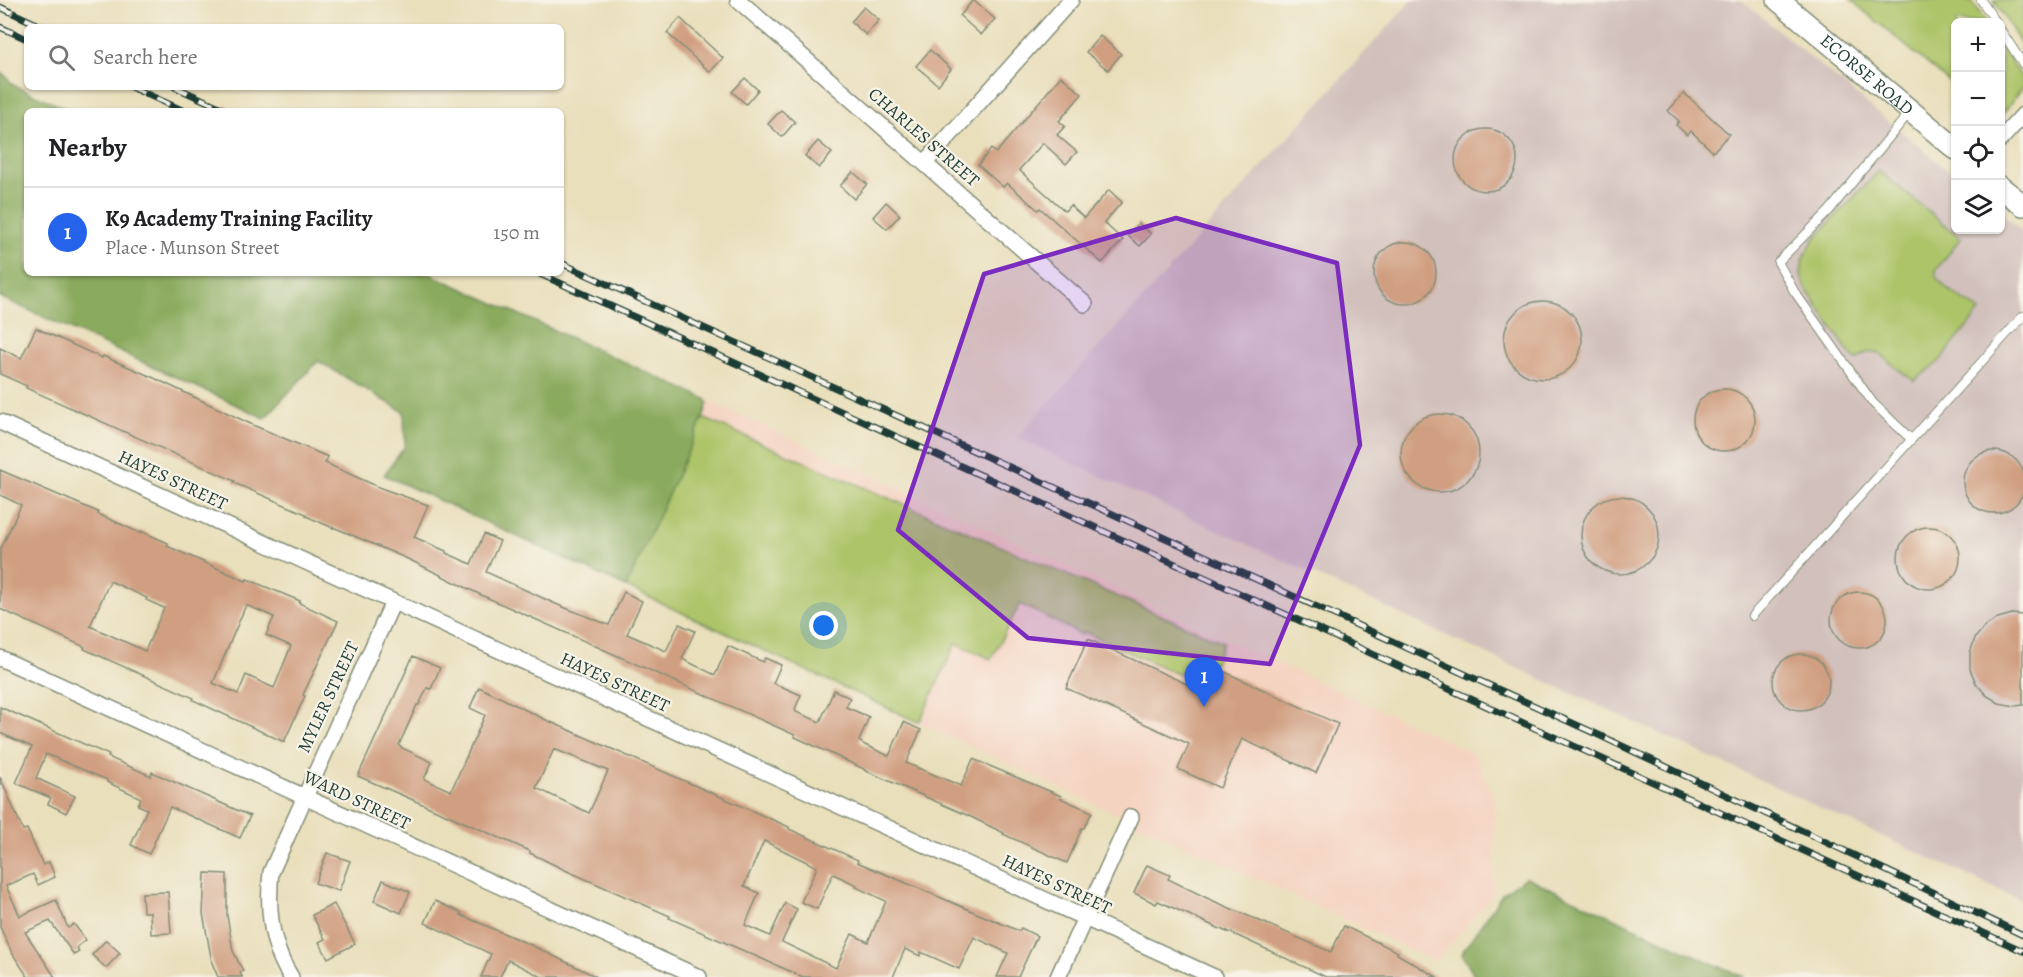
<!DOCTYPE html>
<html lang="en">
<head>
<meta charset="utf-8">
<style>
  :root { --surface:#fff; --page:#f6f6f6; --text:#202124; --muted:#757577; --line:#e0e0e0; --accent:#2563eb }
  body { margin:0; font-family:Alegreya,serif; background:var(--page); color:var(--text) }
  .controls { position:absolute; right:18px; top:18px; display:grid; overflow:hidden; border-radius:9px; box-shadow:0 2px 4px #0004 }
  .controls button { width:54px; height:54px; display:grid; place-items:center; padding:0; border:0; border-bottom:2px solid var(--line); background:var(--surface); color:var(--text); font:30px sans-serif }
  .you { position:absolute; left:824px; top:626px; width:21px; height:21px; margin:-15px; border:4px solid #fff; border-radius:50%; background:#1a73e8; box-shadow:0 0 0 9px #1a73e833 }
  .badge { display:grid; place-items:center; width:39px; height:39px; border-radius:50%; background:var(--accent); color:#fff; font-size:20px; font-weight:700 }
  .pin { position:absolute; translate:-50% -50px; filter:drop-shadow(0 2px 3px #0008) }
  .pin::after { content:''; position:absolute; top:32px; width:21px; height:18px; background:inherit; clip-path:polygon(0 0,100% 0,50% 100%) }
  .list { margin:0; padding:0; list-style:none }
  h2 { display:flex; justify-content:space-between; align-items:center; height:78px; margin:0; padding:0 24px; font-size:26px }
  h2 small { font-size:20px; font-weight:400; color:var(--muted) }
  .list li { display:grid; grid-template-columns:39px 1fr auto; gap:18px; align-items:center; box-sizing:border-box; height:90px; padding:0 24px; border-top:2px solid var(--line) }
  .list b { display:block; font-size:22px; white-space:nowrap }
  .list p { margin:0; font-size:20px; white-space:nowrap; color:var(--muted) }
  .list em { font-size:20px; font-style:normal; color:var(--muted) }
  .icon { flex:none; width:33px; height:33px; fill:none; stroke:currentColor; stroke-width:2; stroke-linecap:round; stroke-linejoin:round }
  .map { position:relative; flex:none; width:2023px; height:977px; overflow:hidden }
  .search { position:absolute; background:var(--surface); box-shadow:0 2px 4px #0004; left:24px; top:24px; width:540px; height:66px; display:flex; align-items:center; gap:15px; box-sizing:border-box; padding:0 21px; border-radius:9px; color:var(--muted); font-size:22px }
  .panel { position:absolute; background:var(--surface); box-shadow:0 2px 4px #0004; left:24px; top:108px; width:540px; height:168px; border-radius:9px }
  .map>svg:first-child { display:block }
  .built { fill:#f5d3c1 }
  .industrial { fill:#d1c0bc }
  .green { fill:#adc469; stroke:#66804e; stroke-width:1.5 }
  .forest { fill:#8aaa5d; stroke:#547448; stroke-width:1.5 }
  .building { fill:#d09e80; fill-rule:evenodd }
  .lines { fill:none; stroke-linecap:round; stroke-linejoin:round }
  .lane-casing { stroke:#848e78; stroke-width:10 }
  .street-casing { stroke:#848e78; stroke-width:18 }
  .secondary-casing { stroke:#848e78; stroke-width:24 }
  .lane { stroke:#fff; stroke-width:8 }
  .street { stroke:#fff; stroke-width:15 }
  .secondary { stroke:#fff; stroke-width:21 }
  .rail-casing { stroke:#1f3d34; stroke-width:7 }
  .rail { stroke:#f7f3e8; stroke-width:4.5; stroke-dasharray:14; stroke-linecap:butt }
  .marked { fill:#7b2cbf; fill-opacity:0.2; stroke:#7b2cbf; stroke-width:4.5; stroke-linejoin:round }
  .labels { text-anchor:middle; stroke-width:4.5; stroke-linejoin:round; paint-order:stroke }
  .street-label { font-size:18px; fill:#1f3d34; stroke:#f7f3e8 }
</style>
</head>
<body>
<div class="map">
<svg width="2023" height="977" viewBox="0 0 2023 977">
  <rect width="100%" height="100%" fill="#f7f3e8"/>
  <filter id="ink" filterUnits="userSpaceOnUse"><feTurbulence type="fractalNoise" baseFrequency=".0167" numOctaves="2"/><feDisplacementMap in="SourceGraphic" scale="12" xChannelSelector="R" yChannelSelector="G"/><feConvolveMatrix kernelMatrix="1 2 1 2 8 2 1 2 1" color-interpolation-filters="sRGB"/></filter>
  <filter id="wash" filterUnits="userSpaceOnUse"><feTurbulence type="fractalNoise" baseFrequency=".008" numOctaves="4" result="noise"/><feDisplacementMap in="SourceGraphic" scale="24" xChannelSelector="R" yChannelSelector="G"/><feGaussianBlur stdDeviation="1.35" result="paint"/><feColorMatrix in="noise" values="0 0 0 0 0 0 0 0 0 0 0 0 0 0 0 0 0 1.4 0 .05"/><feComposite in="paint" operator="in"/></filter>
  <g filter="url(#wash)">
    <rect width="100%" height="100%" fill="#e9dfbb"/>
    <polygon class="built" points="706,399 1475,754 1496,802 1493,894 1436,962 626,587"/>
    <polygon class="industrial" points="1412,0 1741,0 1955,176 1956,230 2000,230 2001,213 2023,232 2023,901 1017,438"/>
    <g class="green">
      <polygon points="1851,0 1971,0 1986,22 1956,22 1955,87"/>
      <polygon points="1994,0 2023,0 2023,48"/>
      <polygon points="2001,45 2023,79 2023,87 2001,116"/>
      <path d="M1879 171 1961 238 1936 270V277L1946 288 1980 311 1939 362 1914 381C1908 376 1900 371 1894 366 1880 354 1873 344 1857 360L1852 357 1806 289 1801 275 1803 259 1814 239Z"/>
      <polygon points="703,418 1223,642 1216,662 1177,674 1084,632 1082,635 1020,604 991,659 956,643 921,719 918,722 626,587"/>
    </g>
    <g class="forest">
      <polygon points="0,73 5,75 13,85 71,111 27,111 27,273 428,273 706,399 708,403 703,418 626,587 384,475 405,446 404,412 318,361 265,418 0,297"/>
      <polygon points="1526,877 1711,963 1745,977 1475,977 1462,955 1464,949 1503,893"/>
    </g>
    <g id="blocks">
      <g class="building">
        <polygon points="973,0 995,19 981,35 960,16"/>
        <polygon points="864,7 879,20 866,35 851,22"/>
        <polygon points="680,18 723,58 710,72 667,33"/>
        <polygon points="1100,36 1121,54 1108,70 1086,52"/>
        <polygon points="930,50 951,69 938,85 916,66"/>
        <polygon points="1061,76 1082,94 1059,121 1065,126 1057,135 1077,152 1066,164 1043,143 1019,170 1065,211 1070,205 1084,218 1109,190 1122,202 1104,223 1123,240 1102,263 1040,208 1038,210 1007,183 1003,187 978,165 991,149 996,153"/>
        <polygon points="745,78 758,90 746,104 732,92"/>
        <polygon points="1684,93 1729,134 1713,152 1691,131 1687,135 1676,125 1679,121 1668,111"/>
        <polygon points="781,110 795,122 782,137 768,124"/>
        <circle cx="1486" cy="160" r="31"/>
        <polygon points="818,141 832,153 819,168 805,156"/>
        <polygon points="853,172 867,184 854,199 840,186"/>
        <polygon points="886,202 900,215 887,229 873,217"/>
        <polygon points="1139,223 1151,234 1140,246 1128,236"/>
        <circle cx="1405" cy="273" r="31"/>
        <circle cx="1543" cy="340" r="39"/>
        <polygon points="36,328 102,358 103,356 152,377 255,426 328,457 325,463 381,488 428,505 414,537 446,551 446,553 471,564 484,534 500,541 486,572 558,605 609,625 624,592 642,601 627,634 666,651 679,624 695,631 682,659 715,675 728,646 763,662 765,658 781,665 773,683 801,695 795,709 796,712 820,722 834,690 850,698 846,707 869,717 859,741 865,745 889,756 904,722 921,730 906,763 961,786 973,759 1061,796 1060,798 1092,812 1084,828 1082,828 1067,863 1003,834 1004,833 969,816 864,770 864,769 795,737 795,735 479,594 410,560 333,527 333,528 306,516 306,514 234,483 235,481 26,388 27,386 0,374 0,348 21,358"/>
        <circle cx="1724" cy="420" r="31"/>
        <circle cx="1440" cy="453" r="39"/>
        <circle cx="1994" cy="482" r="31"/>
        <path d="M0 470 98 512V514L140 533 141 531 168 543 167 546 246 581 247 579 300 601 299 603 338 621 303 695 305 696 284 742 193 700 194 698 84 649 85 647 0 609V551L21 505 0 495ZM110 581 147 598 146 600 164 608 145 651 90 626ZM246 605 274 617 266 635 291 646 274 688 246 675 238 694 213 683Z"/>
        <circle cx="1620" cy="535" r="39"/>
        <circle cx="1929" cy="558" r="31"/>
        <circle cx="1859" cy="620" r="28"/>
        <polygon points="2012,614 2023,615 2023,705 2015,706 1999,703 1986,695 1976,683 1970,669 1970,653 1975,638 1985,626 1998,618"/>
        <polygon points="1088,639 1202,691 1212,666 1338,724 1316,773 1242,739 1220,788 1178,769 1189,744 1066,688"/>
        <circle cx="1801" cy="682" r="28"/>
        <path d="M413 656 440 668 431 689 427 688 419 705H417L399 745 400 747 432 762 424 779 451 791 485 715 470 708 479 687 544 719 789 827V829L858 860 857 862 1019 931 1021 928 1037 936 1018 977H997L1008 953 974 937 959 969 921 952 920 956 905 949 893 977H803L669 918 670 916 565 870 530 853V851L358 776ZM554 749 608 771 589 813 536 788ZM764 841 817 867 801 902 817 909 833 874 857 885 856 887 886 901 868 942 852 934 836 968 782 942 797 909 785 903 770 936 745 925 759 893 744 886Z"/>
        <polygon points="0,707 109,755 108,757 151,776 152,772 250,816 240,838 170,807 149,854 131,845 147,809 138,805 141,798 107,782 107,780 46,754 36,778 75,796 66,813 48,804 51,798 16,783 32,747 0,733"/>
        <polygon points="0,777 23,830 27,829 43,865 49,862 55,877 38,885 33,874 6,886 20,916 56,900 68,928 74,924 86,940 77,947 79,952 74,955 50,921 25,932 55,977 28,977 12,953 0,927"/>
        <polygon points="327,853 350,861 339,891 315,883"/>
        <polygon points="1147,865 1170,875 1168,879 1209,899 1331,952 1344,926 1398,952 1397,954 1437,977 1326,977 1227,931 1227,932 1158,901 1156,904 1134,893"/>
        <polygon points="205,873 227,874 227,915 233,951 243,971 240,972 242,977 218,977 212,963 203,913"/>
        <polygon points="383,880 410,892 401,913 374,901"/>
        <polygon points="168,892 171,933 151,934 150,912 143,912 142,893"/>
        <polygon points="435,901 462,913 461,915 531,945 597,977 542,977 508,960 500,977 481,977 491,954 425,923"/>
        <polygon points="334,904 355,944 328,958 319,942 325,939 312,915"/>
        <polygon points="106,940 120,953 106,968 92,955"/>
      </g>
    </g>
  </g>
  <g filter="url(#ink)">
    <use href="#blocks" fill-opacity="0" stroke="#848e78" stroke-width="1.5"/>
    <g class="lines">
      <g class="lane-casing">
        <g id="lane">
          <polyline points="1981,0 1996,22"/>
          <polyline points="2000,29 2023,64"/>
          <polyline points="1910,112 1829,211 1778,262 1794,291 1873,403 1911,439"/>
          <polyline points="1752,616 2023,316"/>
        </g>
      </g>
      <g class="street-casing">
        <g id="street">
          <polyline points="738,0 1085,304"/>
          <polyline points="2000,140 2023,115"/>
          <polyline points="925,163 1071,0"/>
          <polyline points="0,422 1214,977"/>
          <polyline points="0,658 699,977"/>
          <path d="M291 977C270 945 267 909 271 872L393 602"/>
          <polyline points="1058,977 1131,817"/>
        </g>
      </g>
      <g class="secondary-casing">
        <g id="secondary">
          <path id="s1" d="M1778 0 1956 149"/>
          <polyline points="2000,187 2023,205"/>
        </g>
      </g>
      <use href="#lane" class="lane"/>
      <use href="#street" class="street"/>
      <use href="#secondary" class="secondary"/>
      <g class="rail-casing">
        <g id="rail">
          <polyline points="0,7 43,27"/>
          <polyline points="0,27 27,39"/>
          <polyline points="131,87 184,111"/>
          <polyline points="175,87 228,111"/>
          <polyline points="561,263 1603,737 2023,935"/>
          <polyline points="538,273 2023,951"/>
        </g>
      </g>
      <use href="#rail" class="rail"/>
    </g>
  </g>
  <path class="marked" d="M1176 218 1337 263 1360 445 1270 664 1028 638 898 530 984 274Z"/>
  <g class="labels">
    <g class="street-label">
      <text dy="6" stroke="none"><textPath href="#s1" startOffset="116">ECORSE ROAD</textPath></text>
      <text transform="translate(924 137) rotate(41)" y="6">CHARLES STREET</text>
      <text transform="translate(173 480) rotate(25)" y="6">HAYES STREET</text>
      <text transform="translate(615 682) rotate(25)" y="6">HAYES STREET</text>
      <text transform="translate(328 697) rotate(-65)" y="6">MYLER STREET</text>
      <text transform="translate(357 800) rotate(25)" y="6">WARD STREET</text>
      <text transform="translate(1057 884) rotate(25)" y="6">HAYES STREET</text>
    </g>
  </g>
</svg>
<div class="controls">
<button>+</button>
<button>−</button>
<button><svg class="icon" aria-label="locate" viewBox="0 0 24 24"><circle cx="12" cy="12" r="6"/><path d="M12 2v4M12 18v4M2 12h4M18 12h4"/></svg></button>
<button><svg class="icon" aria-label="layers" viewBox="0 0 24 24"><path d="M12 4l9 5-9 5-9-5zM3 14l9 5 9-5"/></svg></button>
</div>
<div class="you"></div>
<div class="pin badge" style="left:1204px;top:707px">1</div>
<div class="search"><svg class="icon" aria-label="search" viewBox="0 0 24 24"><circle cx="10" cy="10" r="6"/><path d="M15 15l6 6"/></svg>Search here</div>
<section class="panel">
<h2>Nearby<small></small></h2>
<ul class="list">
<li><span class="badge">1</span><div><b>K9 Academy Training Facility</b><p>Place · Munson Street</p></div><em>150 m</em></li>
</ul>
</section>
</div>
</body>
</html>
